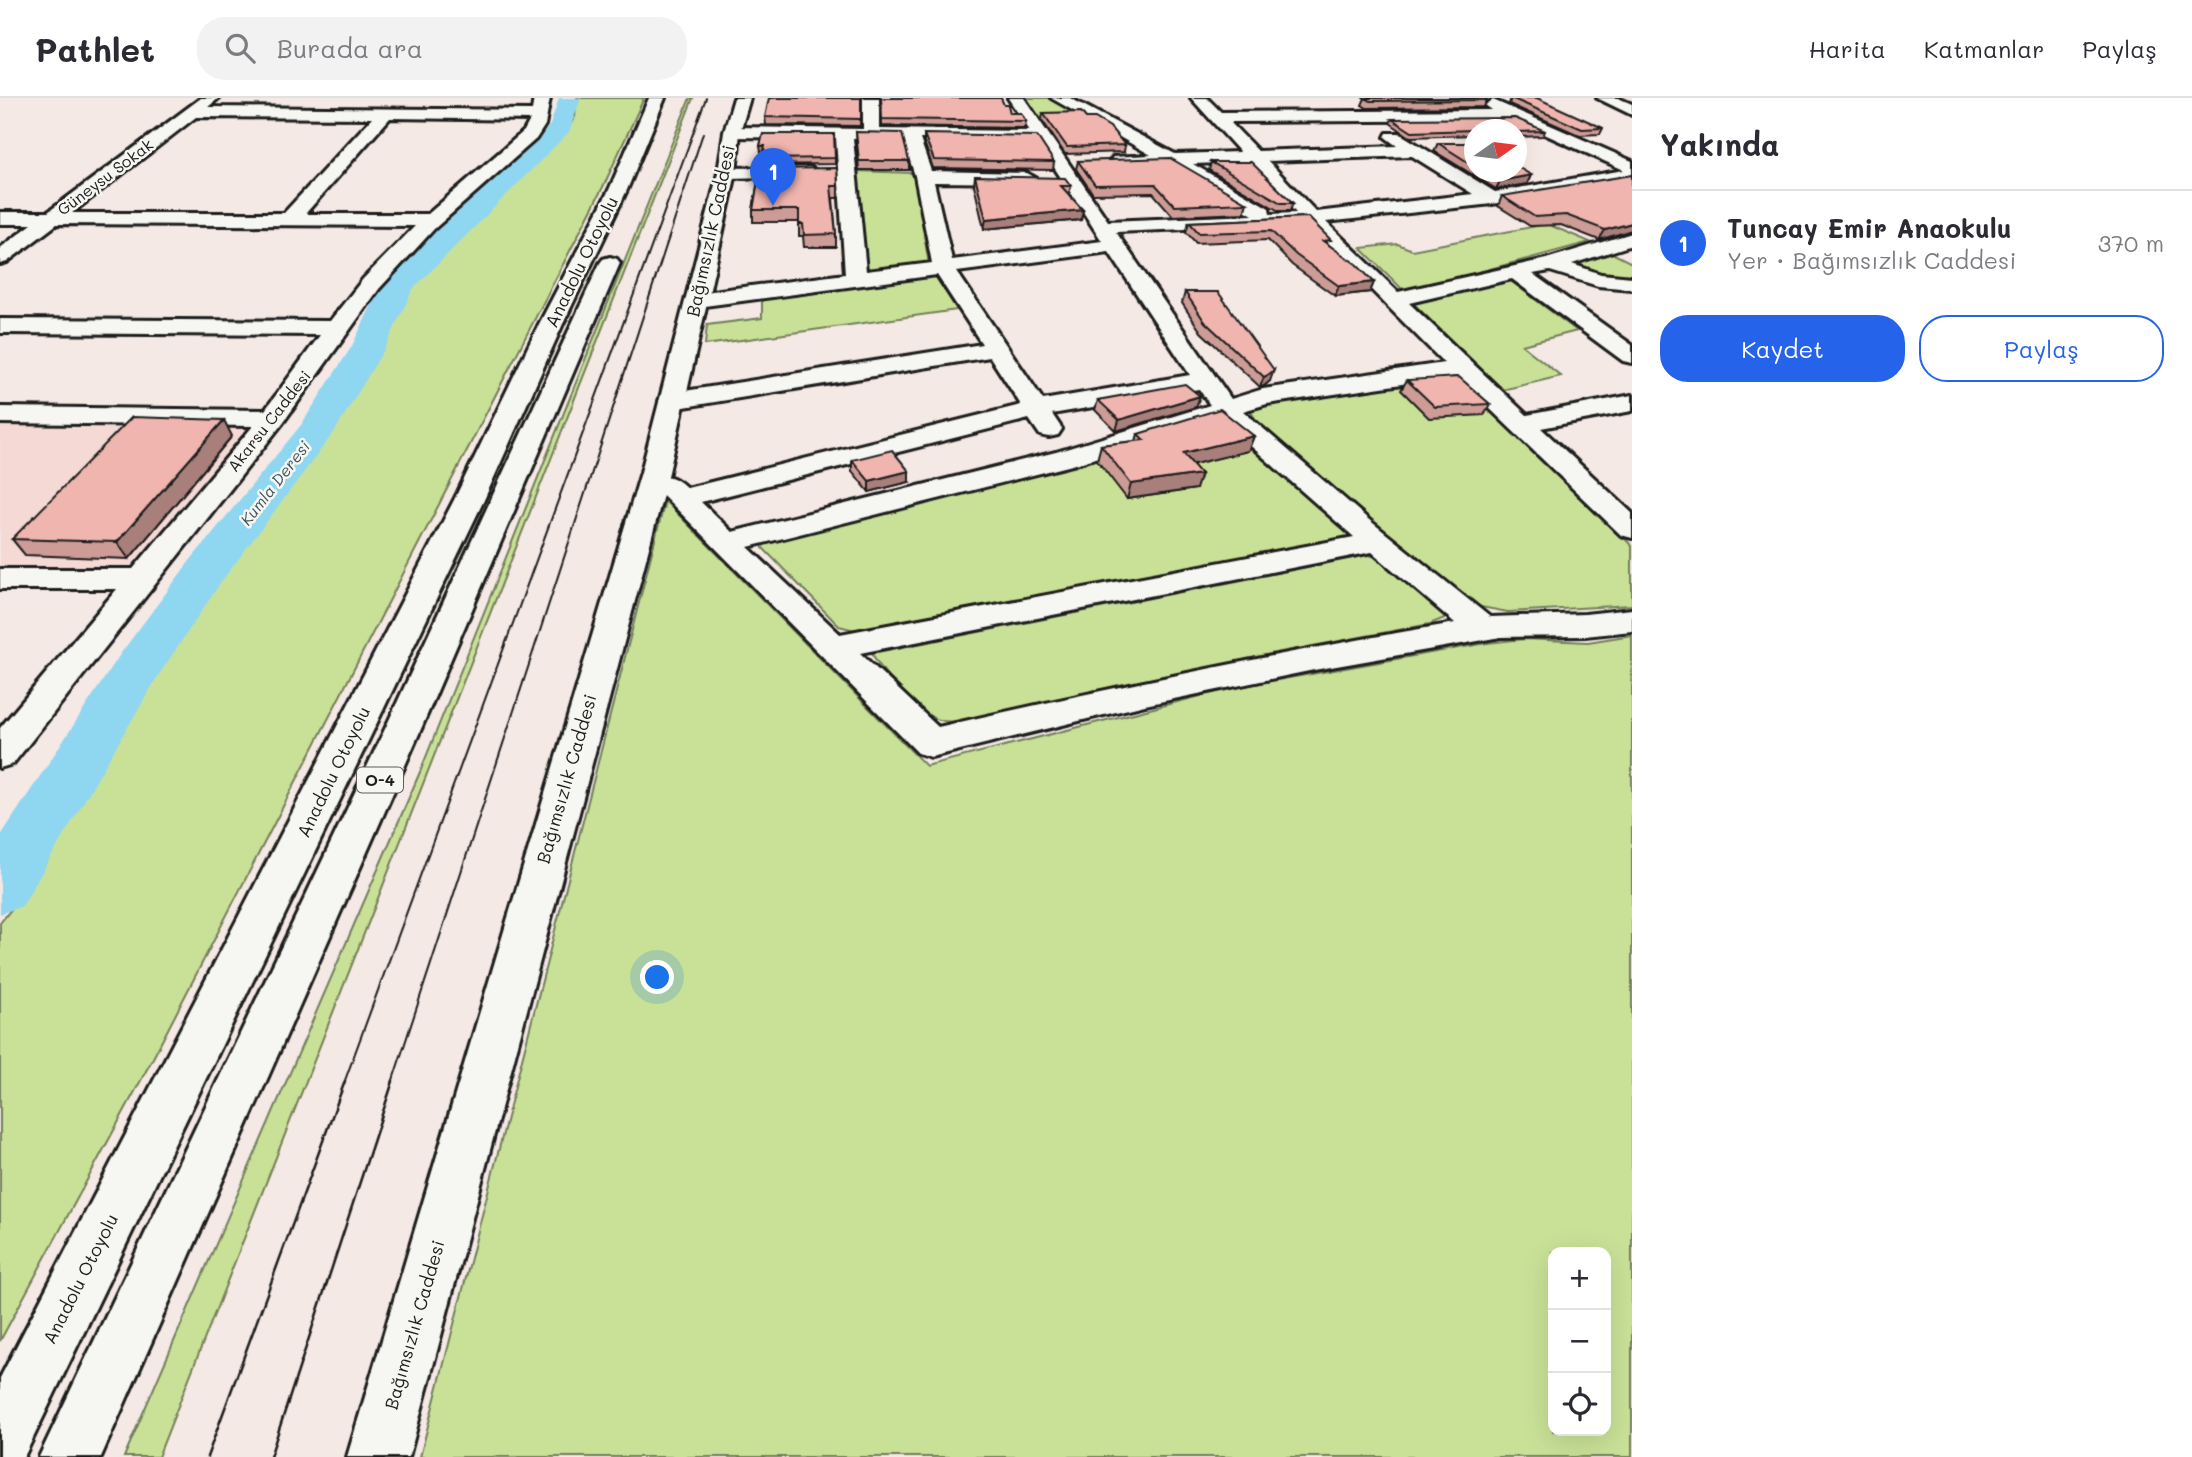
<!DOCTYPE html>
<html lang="tr">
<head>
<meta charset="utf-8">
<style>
  :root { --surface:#fff; --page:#f2f2f3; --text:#2b2b33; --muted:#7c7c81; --line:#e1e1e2; --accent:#2563eb }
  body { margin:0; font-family:Mali,sans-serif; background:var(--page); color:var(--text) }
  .controls { position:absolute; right:21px; bottom:21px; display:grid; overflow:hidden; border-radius:14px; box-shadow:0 7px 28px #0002 }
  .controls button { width:63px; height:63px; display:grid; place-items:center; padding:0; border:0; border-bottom:2px solid var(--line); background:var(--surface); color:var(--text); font:35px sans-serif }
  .compass { position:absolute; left:1464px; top:21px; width:63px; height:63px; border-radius:50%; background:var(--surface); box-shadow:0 7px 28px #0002; rotate:76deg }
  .you { position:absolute; left:658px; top:880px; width:24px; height:24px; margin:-18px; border:5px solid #fff; border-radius:50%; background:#1a73e8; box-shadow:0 0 0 10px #1a73e833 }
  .badge { display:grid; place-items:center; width:46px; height:46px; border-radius:50%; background:var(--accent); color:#fff; font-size:23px; font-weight:700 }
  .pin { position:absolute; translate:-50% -58px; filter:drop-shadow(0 2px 4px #0008) }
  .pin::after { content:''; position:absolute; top:37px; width:24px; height:21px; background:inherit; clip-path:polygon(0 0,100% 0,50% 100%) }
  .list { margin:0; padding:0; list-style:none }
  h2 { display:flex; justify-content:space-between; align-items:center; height:91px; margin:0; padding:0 28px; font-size:30px }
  h2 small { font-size:23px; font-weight:400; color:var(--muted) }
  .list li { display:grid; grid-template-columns:46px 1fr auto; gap:21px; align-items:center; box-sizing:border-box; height:105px; padding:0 28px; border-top:2px solid var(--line) }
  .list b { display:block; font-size:26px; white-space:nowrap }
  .list p { margin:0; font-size:23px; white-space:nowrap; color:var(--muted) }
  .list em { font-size:23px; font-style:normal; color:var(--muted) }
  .actions { display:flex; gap:14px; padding:21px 28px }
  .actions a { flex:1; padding:16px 0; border:2px solid var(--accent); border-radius:28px; text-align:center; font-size:24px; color:var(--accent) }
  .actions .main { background:var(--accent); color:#fff }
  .icon { flex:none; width:38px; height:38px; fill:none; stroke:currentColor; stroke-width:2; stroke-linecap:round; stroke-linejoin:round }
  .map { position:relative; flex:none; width:1632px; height:1359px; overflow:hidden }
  header { display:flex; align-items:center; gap:42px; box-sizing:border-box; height:98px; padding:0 35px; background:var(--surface); border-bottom:2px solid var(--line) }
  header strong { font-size:33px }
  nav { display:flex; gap:38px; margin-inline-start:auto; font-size:24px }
  .search { width:490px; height:63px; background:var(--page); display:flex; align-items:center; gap:18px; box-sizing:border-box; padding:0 24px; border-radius:28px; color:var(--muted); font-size:26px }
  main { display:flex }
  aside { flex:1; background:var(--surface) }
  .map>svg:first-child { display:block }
  .built { fill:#f4d9d5 }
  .green { fill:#c9e197; stroke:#727e5a; stroke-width:2; fill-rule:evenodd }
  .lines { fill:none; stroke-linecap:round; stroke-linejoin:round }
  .river { fill:#8fd6f1; fill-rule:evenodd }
  .minor-casing { stroke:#1c1c1c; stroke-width:6 }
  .major-casing { stroke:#1c1c1c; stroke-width:6 }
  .highway-casing { stroke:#1c1c1c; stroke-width:6 }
  .minor { fill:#f6f6f2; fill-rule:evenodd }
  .major { fill:#f6f6f2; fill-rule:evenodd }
  .highway { fill:#f6f6f2; fill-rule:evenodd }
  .tram-far1 { stroke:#1c1c1c; stroke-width:2 }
  .tram { stroke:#1c1c1c; stroke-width:2.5 }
  .wall { fill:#ce9c96; stroke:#1c1c1c; stroke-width:2 }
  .shaded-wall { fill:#a87f7a; stroke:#1c1c1c; stroke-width:2 }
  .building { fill:#f0b5af; stroke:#1c1c1c; stroke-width:2 }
  .labels { text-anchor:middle; stroke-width:5; stroke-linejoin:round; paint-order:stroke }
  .far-street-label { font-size:16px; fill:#1c1c1c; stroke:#f6f6f2 }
  .far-water-label { font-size:16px; font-style:italic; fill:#3e545c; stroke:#f6f6f2 }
  .shield { fill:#f6f6f2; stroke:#5d5d5c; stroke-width:2 }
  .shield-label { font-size:16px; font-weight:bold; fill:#1c1c1c }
  .street-label { font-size:18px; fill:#1c1c1c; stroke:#f6f6f2 }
</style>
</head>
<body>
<header>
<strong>Pathlet</strong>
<div class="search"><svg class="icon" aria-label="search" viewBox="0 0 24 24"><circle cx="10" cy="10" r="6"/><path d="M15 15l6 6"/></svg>Burada ara</div>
<nav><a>Harita</a><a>Katmanlar</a><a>Paylaş</a></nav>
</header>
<main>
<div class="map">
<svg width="1632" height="1359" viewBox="0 0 1632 1359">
  <rect width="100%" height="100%" fill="#f5e9e5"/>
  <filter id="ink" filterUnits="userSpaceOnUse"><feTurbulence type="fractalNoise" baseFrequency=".0143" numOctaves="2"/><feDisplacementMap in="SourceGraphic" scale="14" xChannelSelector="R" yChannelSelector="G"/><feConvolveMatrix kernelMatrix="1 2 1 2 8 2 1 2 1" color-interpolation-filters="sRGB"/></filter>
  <g filter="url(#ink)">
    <polygon class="built" points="0,325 249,327 127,474 0,473"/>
    <g class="green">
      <polygon points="577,0 644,0 604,87 153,960 0,1243 0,825 13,809 30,776 159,565 287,390 345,304 414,180 566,33 575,19"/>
      <polygon points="690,0 693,0 158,1359 124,1359 420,674"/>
      <polygon points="1023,0 1048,0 1084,21 1066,34 1045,34"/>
      <polygon points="854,73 914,75 929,167 861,176"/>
      <polygon points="1547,126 1590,144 1405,194 1361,150 1398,146 1412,152"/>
      <polygon points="1608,153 1632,165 1632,181 1620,182 1567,166"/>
      <polygon points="934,176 957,212 705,247 707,227 762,220 762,199"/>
      <polygon points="1508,181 1577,233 1522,247 1561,278 1502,292 1413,205"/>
      <polygon points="1380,288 1473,289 1632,448 1632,507 1508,514 1481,509 1465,500 1389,440 1258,326 1249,310"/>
      <polygon points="1225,324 1358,437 855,532 839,528 763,450 761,443"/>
      <path d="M665 403 926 668 1232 590 1487 545 1524 541 1588 544 1632 537V1359H420ZM1553 1154H1606V1333H1553Z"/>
      <path d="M1369 457 1382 461 1447 519 1430 526 1265 557 979 621C963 623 945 627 930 618 913 609 880 572 872 555Z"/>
    </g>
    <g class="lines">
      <polygon class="river" points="559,0 581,0 569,34 413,191 386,248 335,333 221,484 158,578 22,808 0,816 0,739 121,555 189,464 301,327 352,248 376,198 390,178 425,143 529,49 550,27"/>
      <g class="minor-casing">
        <g id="minor">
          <path d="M201 0H219L208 9 532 12 534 0H550L545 27 536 41 434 131 379 191 282 326 13 666 0 670V630L117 491H0V471H133L253 328 0 325V309L265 312 320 237 0 235V221L330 223 363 181 415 128 57 126 7 164 0 166V150L32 126H0V114H48ZM196 19 372 20 284 115H72ZM390 20 530 22 524 33 428 116H305Z"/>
          <path d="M863 0H879V31L1030 33 1008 0H1024L1108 123 1253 117 1169 67H1113L1110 63 1113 59 1151 57 1051 0H1070L1175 56 1240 54 1191 0H1207L1221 14 1492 12 1485 7 1493 2 1632 63V81L1492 106 1326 124 1398 194 1546 161 1632 135V147L1572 166 1601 176 1632 179V191L1598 188 1550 173 1533 176 1632 247V265L1623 263 1512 181 1409 205 1527 317 1632 297V313L1541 330 1632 415V440L1621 437 1456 278 1267 306 1243 313 1368 421 1490 519 1585 516 1632 511V533L1585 538 1501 539 1314 572 1145 607 931 659 918 655 652 386 656 380C670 376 676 380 687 390L1021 307 990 259 672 311 663 308 659 303 663 298 672 295 982 246 937 177 697 209 689 207 686 202 689 197 697 195 845 176 836 40 732 39 724 34 732 29 863 31ZM1513 22 1624 72 1495 94 1399 35H1387L1385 39 1397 48 1258 53 1230 24ZM853 40 903 41 915 78 932 165 866 173ZM920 41 1037 43 1102 143 952 162 934 84 1027 85 1036 80 1027 75 931 73ZM1412 58 1473 96 1316 114 1268 63ZM1249 64 1296 115 1270 116 1269 110 1193 66ZM1306 126 1444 265 1263 291 1231 301 1116 134ZM1109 154 1190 277 1043 302 957 174ZM1199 291 1210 307 1056 354 732 434 701 404 1029 321 1040 337 1049 339 1058 337 1062 331 1052 316ZM1220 321 1354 439 840 536 748 449 1076 366ZM1372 454 1455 525C1281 554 1110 590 938 629L860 555Z"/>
          <polygon points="1597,0 1618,0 1632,6 1632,17"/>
          <polygon points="810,69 819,74 816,78 727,80 718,75 727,70"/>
        </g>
      </g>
      <g class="major-casing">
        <polygon id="major" points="734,0 750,0 740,34 736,75 669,374 409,1359 347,1359 641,374 718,75 724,34"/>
      </g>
      <g class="highway-casing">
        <g id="highway">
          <polygon points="649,0 665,0 627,92 562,228 484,402 24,1359 0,1359 0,1280 454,402 538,228 609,92"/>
          <polygon points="610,159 617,161 620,165 421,631 101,1359 39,1359 385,631 600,165 603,161"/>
        </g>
      </g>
      <use href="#minor" class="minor"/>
      <use href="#major" class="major"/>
      <use href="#highway" class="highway"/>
      <g class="tram-far1">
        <polyline points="344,985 706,0"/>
        <polyline points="392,985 703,35"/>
      </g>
      <g class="tram">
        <polyline points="207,1359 345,983"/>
        <polyline points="270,1359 393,983"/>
      </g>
    </g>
    <g class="wall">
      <polygon points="861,0 860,28 766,27 765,19"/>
      <polygon points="881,0 1010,15 1026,23 1025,30 882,28"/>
      <polygon points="1365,0 1487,2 1484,9 1367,10 1362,7"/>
      <polygon points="1511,0 1603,30 1600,36 1579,37 1509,6"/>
      <polygon points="1043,15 1086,20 1125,47 1124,54 1065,56 1042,22"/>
      <polygon points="1392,21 1545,33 1543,38 1516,39 1516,32 1474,32 1474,37 1410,39 1390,25"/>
      <polygon points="856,34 909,63 909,72 859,72"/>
      <polygon points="763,36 835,60 835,66 763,67 763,55 761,54 760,48"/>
      <polygon points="924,36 1054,64 1053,72 933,70 924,44"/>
      <polygon points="1438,45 1474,45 1474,74 1516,74 1531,77 1527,86 1496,91 1434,53"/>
      <polygon points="1078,63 1247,105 1244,115 1173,118 1153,95 1093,96 1076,71"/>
      <polygon points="1211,64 1293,105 1290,113 1279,113 1209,72"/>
      <polygon points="760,71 838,88 838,100 833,100 836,136 836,149 804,149 803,138 799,138 799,124 753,124 753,112"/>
      <polygon points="975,78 1071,88 1069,97 1083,112 1081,122 984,131 974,87"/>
      <polygon points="1502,98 1632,132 1599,142 1561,127 1530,128 1498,108"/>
      <polygon points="1308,119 1329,147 1374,184 1370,194 1335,198 1292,167 1268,142 1196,145 1186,134 1189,124"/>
      <polygon points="1185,194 1270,283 1264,288 1260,289 1201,234 1182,205"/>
      <polygon points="1407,282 1490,306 1484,317 1429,320 1401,292"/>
      <polygon points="1200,298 1196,309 1116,333 1095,312 1098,302"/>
      <polygon points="1138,336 1254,338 1248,353 1192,366 1196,391 1127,401 1097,362 1101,347 1136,343"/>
      <polygon points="232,338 129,461 25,457 12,441"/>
      <polygon points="852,362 909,384 869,394 852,373"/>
    </g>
    <g class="shaded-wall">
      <polygon points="1531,77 1527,86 1496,91 1500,83"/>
      <polygon points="1083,112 1081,122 984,131 986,121"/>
      <polygon points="1632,125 1632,132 1599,142 1605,132"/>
      <polygon points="1374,184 1370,194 1335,198 1339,188"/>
      <polygon points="1274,272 1270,283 1264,288 1260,289 1264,279"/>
      <polygon points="1200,298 1196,309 1116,333 1119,322"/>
      <polygon points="224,322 232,338 129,461 117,444"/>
      <polygon points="1254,338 1248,353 1178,370 1183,355"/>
      <polygon points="909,373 909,384 869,394 869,383"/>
      <polygon points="1201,376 1196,391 1127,401 1131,386"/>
    </g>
    <g class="building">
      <polygon points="769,0 861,0 861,21 765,19"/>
      <polygon points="881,0 1001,0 1004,7 1008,7 1010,15 1021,15 1026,23 882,21"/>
      <polygon points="1365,0 1486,0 1487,2 1370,3"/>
      <polygon points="1511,0 1537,0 1603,30 1582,31"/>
      <polygon points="1081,14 1086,20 1095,20 1110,29 1125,47 1067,49 1043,15"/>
      <polygon points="1515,20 1545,33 1516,34 1516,32 1474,32 1412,34 1392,21"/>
      <polygon points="856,34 902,35 909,63 859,63"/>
      <polygon points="763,36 834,36 835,60 762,61 765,48 760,48"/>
      <polygon points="924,36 1037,38 1054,64 934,62"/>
      <polygon points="1438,45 1474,45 1474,68"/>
      <polygon points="1170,60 1247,105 1175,108 1155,86 1095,87 1078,63"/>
      <polygon points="1211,64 1251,64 1293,105 1281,105"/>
      <polygon points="1516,68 1531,77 1500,83 1484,74 1516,74"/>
      <polygon points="837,70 838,88 831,88 836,136 804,137 803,126 799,126 799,112 753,112 760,71"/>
      <polygon points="1632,77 1632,125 1605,132 1566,117 1535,119 1502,98"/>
      <polygon points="975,78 1065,80 1071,88 1061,88 1083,112 986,121"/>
      <polygon points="1308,119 1331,142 1323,143 1356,166 1374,184 1339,188 1296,157 1271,133 1199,135 1189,124"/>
      <polygon points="1185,194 1218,194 1274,272 1268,277 1264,279 1205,224"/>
      <polygon points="1459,279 1490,306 1435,309 1407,282"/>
      <polygon points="1185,286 1200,298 1119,322 1098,302"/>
      <polygon points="1220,311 1254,338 1183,355 1201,376 1131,386 1101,347 1144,342 1138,336"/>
      <polygon points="132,319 224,322 117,444 12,441"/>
      <polygon points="892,352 909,373 869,383 852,362"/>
    </g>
  </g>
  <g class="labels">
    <g class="far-street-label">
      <text transform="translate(105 79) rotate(-37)" y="6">Güneysu Sokak</text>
      <text transform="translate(269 323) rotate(-52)" y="6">Akarsu Caddesi</text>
    </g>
    <g class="far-water-label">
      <text transform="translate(275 385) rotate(-52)" y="6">Kumla Deresi</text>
    </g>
    <rect class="shield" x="357" y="669.5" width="46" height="25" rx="5"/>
    <g class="shield-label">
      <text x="380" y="688">O-4</text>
    </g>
    <g class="street-label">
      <text transform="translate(711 133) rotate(-78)" y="6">Bağımsızlık Caddesi</text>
      <text transform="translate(582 164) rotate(-64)" y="6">Anadolu Otoyolu</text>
      <text transform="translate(334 674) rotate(-64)" y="6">Anadolu Otoyolu</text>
      <text transform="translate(567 681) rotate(-74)" y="6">Bağımsızlık Caddesi</text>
      <text transform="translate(81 1181) rotate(-63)" y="6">Anadolu Otoyolu</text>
      <text transform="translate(415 1227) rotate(-74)" y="6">Bağımsızlık Caddesi</text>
    </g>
  </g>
</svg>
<div class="controls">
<button>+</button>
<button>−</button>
<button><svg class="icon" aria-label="locate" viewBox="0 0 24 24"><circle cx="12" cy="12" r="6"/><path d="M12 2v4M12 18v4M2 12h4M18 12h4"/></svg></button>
</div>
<svg class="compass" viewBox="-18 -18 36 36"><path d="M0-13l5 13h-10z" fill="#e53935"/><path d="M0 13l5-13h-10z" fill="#7c7c81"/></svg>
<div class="you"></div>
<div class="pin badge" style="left:773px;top:108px">1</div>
</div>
<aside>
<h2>Yakında<small></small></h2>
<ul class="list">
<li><span class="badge">1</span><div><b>Tuncay Emir Anaokulu</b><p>Yer · Bağımsızlık Caddesi</p></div><em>370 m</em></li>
</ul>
<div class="actions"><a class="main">Kaydet</a><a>Paylaş</a></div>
</aside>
</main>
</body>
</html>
